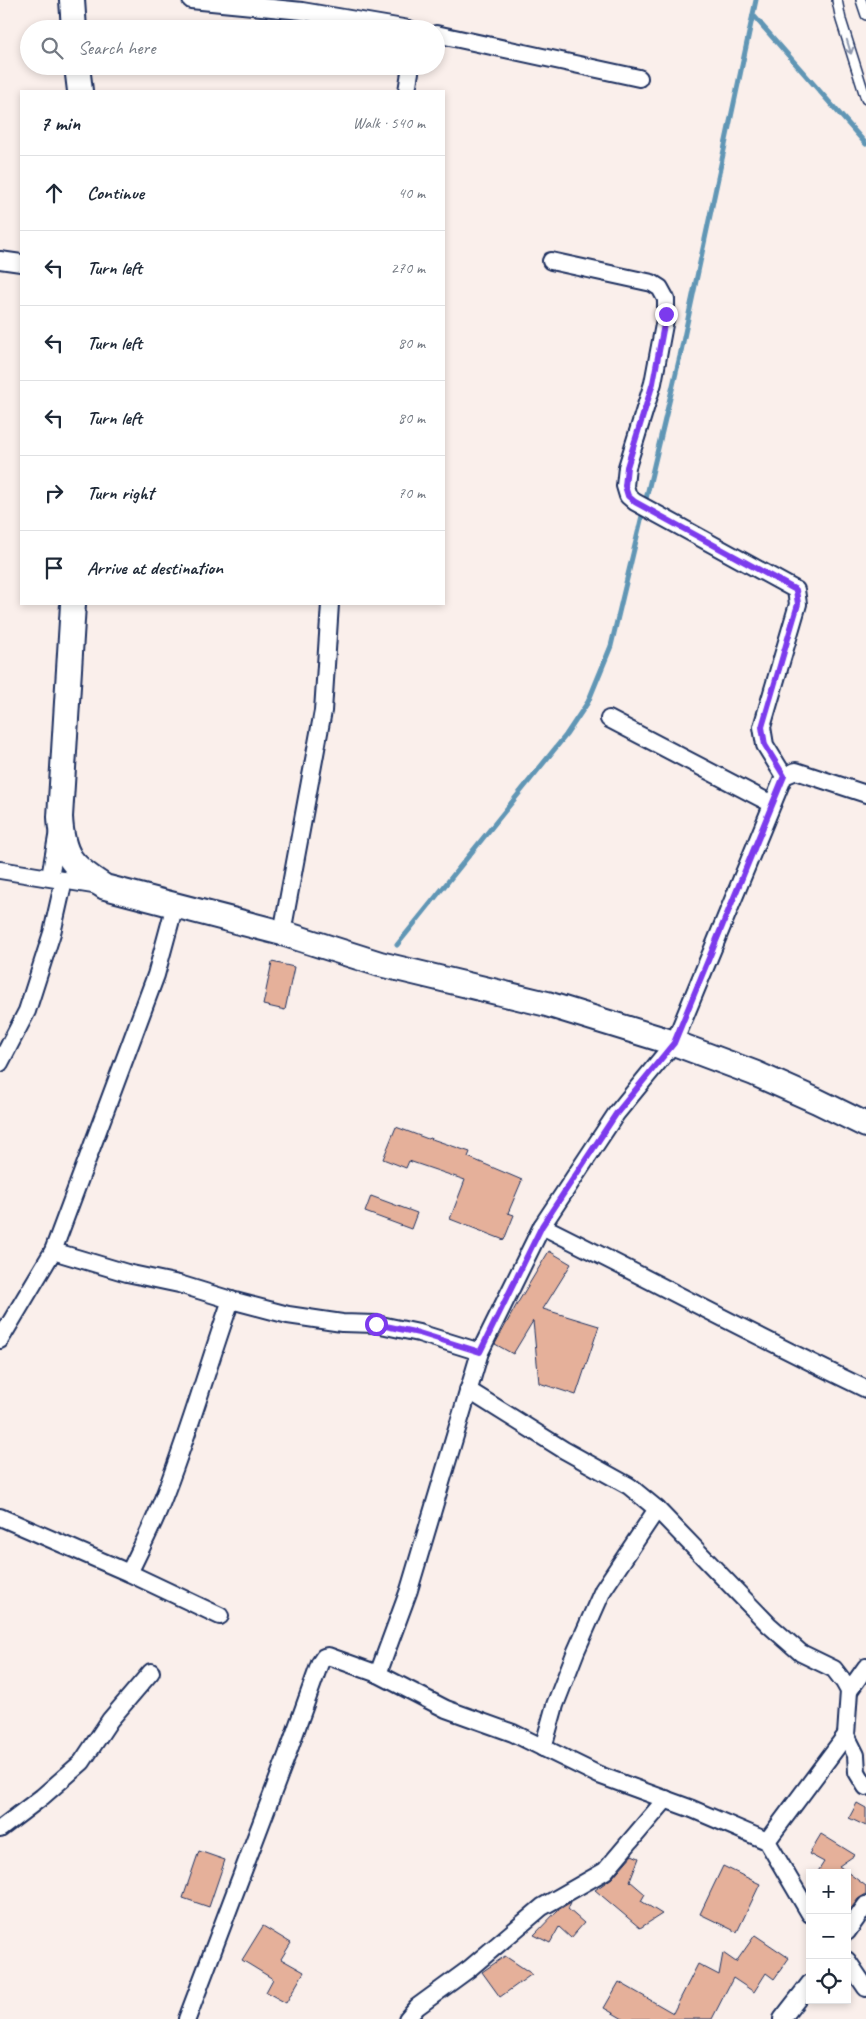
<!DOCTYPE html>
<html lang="en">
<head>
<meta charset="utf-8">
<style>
  :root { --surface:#fff; --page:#f2f2f3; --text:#1f2937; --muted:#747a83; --line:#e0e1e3 }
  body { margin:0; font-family:Caveat,sans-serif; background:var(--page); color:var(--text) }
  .controls { position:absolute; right:15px; bottom:15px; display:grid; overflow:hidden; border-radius:0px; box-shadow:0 2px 8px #0003 }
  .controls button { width:45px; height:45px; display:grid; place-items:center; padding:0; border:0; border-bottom:1px solid var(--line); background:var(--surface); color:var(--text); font:25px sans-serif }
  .stop { position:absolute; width:15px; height:15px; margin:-11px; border:4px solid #7c3aed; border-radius:50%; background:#fff }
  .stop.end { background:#7c3aed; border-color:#fff; box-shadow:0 1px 5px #0008 }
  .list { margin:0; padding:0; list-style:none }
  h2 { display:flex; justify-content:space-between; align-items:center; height:65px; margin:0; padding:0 20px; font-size:21px }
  h2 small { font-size:16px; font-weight:400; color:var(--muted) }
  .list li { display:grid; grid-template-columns:32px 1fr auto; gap:15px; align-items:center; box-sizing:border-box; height:75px; padding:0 20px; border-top:1px solid var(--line) }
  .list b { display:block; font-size:19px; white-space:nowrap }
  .list em { font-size:16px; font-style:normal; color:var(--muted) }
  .icon { flex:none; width:28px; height:28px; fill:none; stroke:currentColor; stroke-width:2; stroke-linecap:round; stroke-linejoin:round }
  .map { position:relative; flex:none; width:866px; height:2019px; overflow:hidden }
  .search { position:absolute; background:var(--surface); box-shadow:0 2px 8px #0003; left:20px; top:20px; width:425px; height:55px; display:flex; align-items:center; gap:12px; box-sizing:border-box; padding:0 18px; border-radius:28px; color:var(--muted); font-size:19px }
  .panel { position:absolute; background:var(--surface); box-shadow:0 2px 8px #0003; left:20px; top:90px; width:425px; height:515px; border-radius:0px }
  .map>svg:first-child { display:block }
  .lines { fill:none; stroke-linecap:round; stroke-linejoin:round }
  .stream { stroke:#6196b5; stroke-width:5 }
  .building { fill:#e5b09a; stroke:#1b2f5e }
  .lane-casing { stroke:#1b2f5e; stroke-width:12 }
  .street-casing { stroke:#1b2f5e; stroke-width:20 }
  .secondary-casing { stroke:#1b2f5e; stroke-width:28 }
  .lane { stroke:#fff; stroke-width:9 }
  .street { stroke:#fff; stroke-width:16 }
  .secondary { stroke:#fff; stroke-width:24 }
  .oneway { stroke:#8d97ae }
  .route { stroke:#7c3aed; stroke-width:6 }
</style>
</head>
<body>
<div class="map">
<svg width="866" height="2019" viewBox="0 0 866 2019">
  <rect width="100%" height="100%" fill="#faefeb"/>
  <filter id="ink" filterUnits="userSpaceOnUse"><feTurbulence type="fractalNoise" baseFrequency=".02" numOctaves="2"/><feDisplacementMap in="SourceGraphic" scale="10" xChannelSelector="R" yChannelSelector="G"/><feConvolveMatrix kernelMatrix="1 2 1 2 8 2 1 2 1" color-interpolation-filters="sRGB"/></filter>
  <g filter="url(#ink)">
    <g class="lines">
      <g class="stream">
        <polyline points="753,15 866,144"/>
        <polyline points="397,945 566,735 588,702 611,646 680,356 756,0"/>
      </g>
    </g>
    <g class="building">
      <polygon points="272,962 294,967 285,1010 263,1005"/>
      <polygon points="396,1127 428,1139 429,1138 470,1152 468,1157 522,1180 508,1213 514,1215 504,1240 450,1219 465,1180 409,1161 406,1168 383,1159"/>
      <polygon points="371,1196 417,1213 411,1229 365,1212"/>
      <polygon points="549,1251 571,1264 543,1309 599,1326 576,1395 539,1383 533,1321 513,1354 495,1344 517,1304"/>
      <polygon points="857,1803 866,1808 866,1826 849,1818"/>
      <polygon points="821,1834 855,1855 839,1866 866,1886 866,1894 858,1899 847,1914 847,1873 817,1873 824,1862 809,1854"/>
      <polygon points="199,1851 225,1860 209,1907 183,1898"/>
      <polygon points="632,1855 639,1858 630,1881 645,1894 641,1901 662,1914 640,1928 595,1890 612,1878"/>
      <polygon points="723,1866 760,1884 737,1932 700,1914"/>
      <polygon points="571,1902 568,1909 584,1923 571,1938 559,1927 550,1943 534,1935 558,1910"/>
      <polygon points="263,1926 291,1943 281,1959 304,1972 286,2003 266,1992 273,1979 242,1960"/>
      <polygon points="755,1935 789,1958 774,1979 766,1973 754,1992 733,1978 712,2019 623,2019 604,2008 619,1982 673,2013 698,1964 719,1975 723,1953 736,1962"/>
      <polygon points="505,1956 532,1974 500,1997 482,1972"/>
    </g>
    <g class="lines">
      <g class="lane-casing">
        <g id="lane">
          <polyline points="837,0 841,20 866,99"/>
          <polyline points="861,0 866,15"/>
        </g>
      </g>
      <g class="street-casing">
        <g id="street">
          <polyline points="191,0 302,11 409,29"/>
          <polyline points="436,34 639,78"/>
          <polyline points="407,91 411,66"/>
          <polyline points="0,260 21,263"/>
          <polyline points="551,261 652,283 660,288 666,299 666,314 653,383 627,467 625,486 628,496 635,502 796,590 798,604 762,727 765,745 784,776"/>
          <polyline points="609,719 772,804"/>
          <polyline points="0,870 99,886"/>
          <polyline points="50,877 58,831"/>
          <polyline points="282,933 323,711 330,604"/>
          <polyline points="0,1063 27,1011 52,933 64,880"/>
          <path d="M542 1226C651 1280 757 1337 866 1389"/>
          <polyline points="53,1251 127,1273 179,1284 231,1300 288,1315 342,1323 376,1324 419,1333 480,1352"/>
          <polyline points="0,1340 53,1251 156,975 175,905"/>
          <polyline points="468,1390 564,1450 629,1486 657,1509 769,1625 801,1653 834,1669 844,1682 849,1691 846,1735 856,1755 857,1772 866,1787"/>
          <polyline points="0,1517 129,1573 220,1616"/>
          <path d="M129 1573C140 1550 152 1527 161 1504 188 1437 207 1368 231 1300"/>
          <polyline points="378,1674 409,1590 480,1352 542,1226 616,1114 674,1043 784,776 796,771 866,794"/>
          <polyline points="849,1691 866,1667"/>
          <polyline points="543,1748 555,1705 576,1651 603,1590 657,1509"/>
          <polyline points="0,1829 42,1797 82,1762 110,1720 151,1672"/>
          <polyline points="767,1841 846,1735"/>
          <polyline points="847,1932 866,1905"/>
          <polyline points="847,1960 866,1988"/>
          <polyline points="187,2019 287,1755 320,1663 324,1657 328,1656 378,1674 446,1709 513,1733 599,1775 692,1809 767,1841 810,1914"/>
          <polyline points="407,2019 417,2007 469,1969 542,1907 605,1871 666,1799"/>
          <polyline points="782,2019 810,1983"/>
        </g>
      </g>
      <g class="secondary-casing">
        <g id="secondary">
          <polyline points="72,0 74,29"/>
          <polyline points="77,66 80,91"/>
          <path d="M73 604 60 817C62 857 72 866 105 887L282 933 380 964 547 1004 674 1043 754 1073 817 1101 866 1125"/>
        </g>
      </g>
      <use href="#lane" class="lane"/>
      <use href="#street" class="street"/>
      <use href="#secondary" class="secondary"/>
    </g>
    <defs><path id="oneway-shaft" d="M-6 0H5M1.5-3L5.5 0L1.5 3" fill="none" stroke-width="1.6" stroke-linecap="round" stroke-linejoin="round" transform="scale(1.25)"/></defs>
    <use class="oneway" href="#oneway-shaft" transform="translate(849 47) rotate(73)"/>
  </g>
  <g class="lines" filter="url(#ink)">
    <polyline class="route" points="376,1324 419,1333 480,1352 542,1226 616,1114 674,1043 784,776 765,745 762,727 798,604 796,590 635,502 628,496 625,486 627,467 653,383 666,314"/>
  </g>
</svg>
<div class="controls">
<button>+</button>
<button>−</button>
<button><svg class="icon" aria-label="locate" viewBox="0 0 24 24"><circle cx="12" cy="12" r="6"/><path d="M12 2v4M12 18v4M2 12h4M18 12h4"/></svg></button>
</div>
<div class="stop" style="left:376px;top:1324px"></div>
<div class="stop end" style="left:666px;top:314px"></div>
<div class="search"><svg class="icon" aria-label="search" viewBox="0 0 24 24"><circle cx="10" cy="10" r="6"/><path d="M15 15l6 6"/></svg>Search here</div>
<section class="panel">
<h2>7 min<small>Walk · 540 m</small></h2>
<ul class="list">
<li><svg class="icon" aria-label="ahead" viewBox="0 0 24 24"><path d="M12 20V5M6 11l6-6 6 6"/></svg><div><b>Continue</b></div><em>40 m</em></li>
<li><svg class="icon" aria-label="left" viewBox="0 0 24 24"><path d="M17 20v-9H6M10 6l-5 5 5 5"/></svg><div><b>Turn left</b></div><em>270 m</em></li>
<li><svg class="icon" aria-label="left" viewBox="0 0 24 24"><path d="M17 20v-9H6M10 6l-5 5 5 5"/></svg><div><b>Turn left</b></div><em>80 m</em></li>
<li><svg class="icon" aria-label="left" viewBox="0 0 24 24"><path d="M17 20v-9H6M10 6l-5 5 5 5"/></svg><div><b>Turn left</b></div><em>80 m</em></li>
<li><svg class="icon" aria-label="right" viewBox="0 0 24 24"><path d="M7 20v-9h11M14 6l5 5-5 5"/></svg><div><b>Turn right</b></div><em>70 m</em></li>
<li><svg class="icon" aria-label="arrive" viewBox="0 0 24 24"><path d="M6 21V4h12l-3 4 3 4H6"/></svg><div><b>Arrive at destination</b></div></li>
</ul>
</section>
</div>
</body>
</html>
